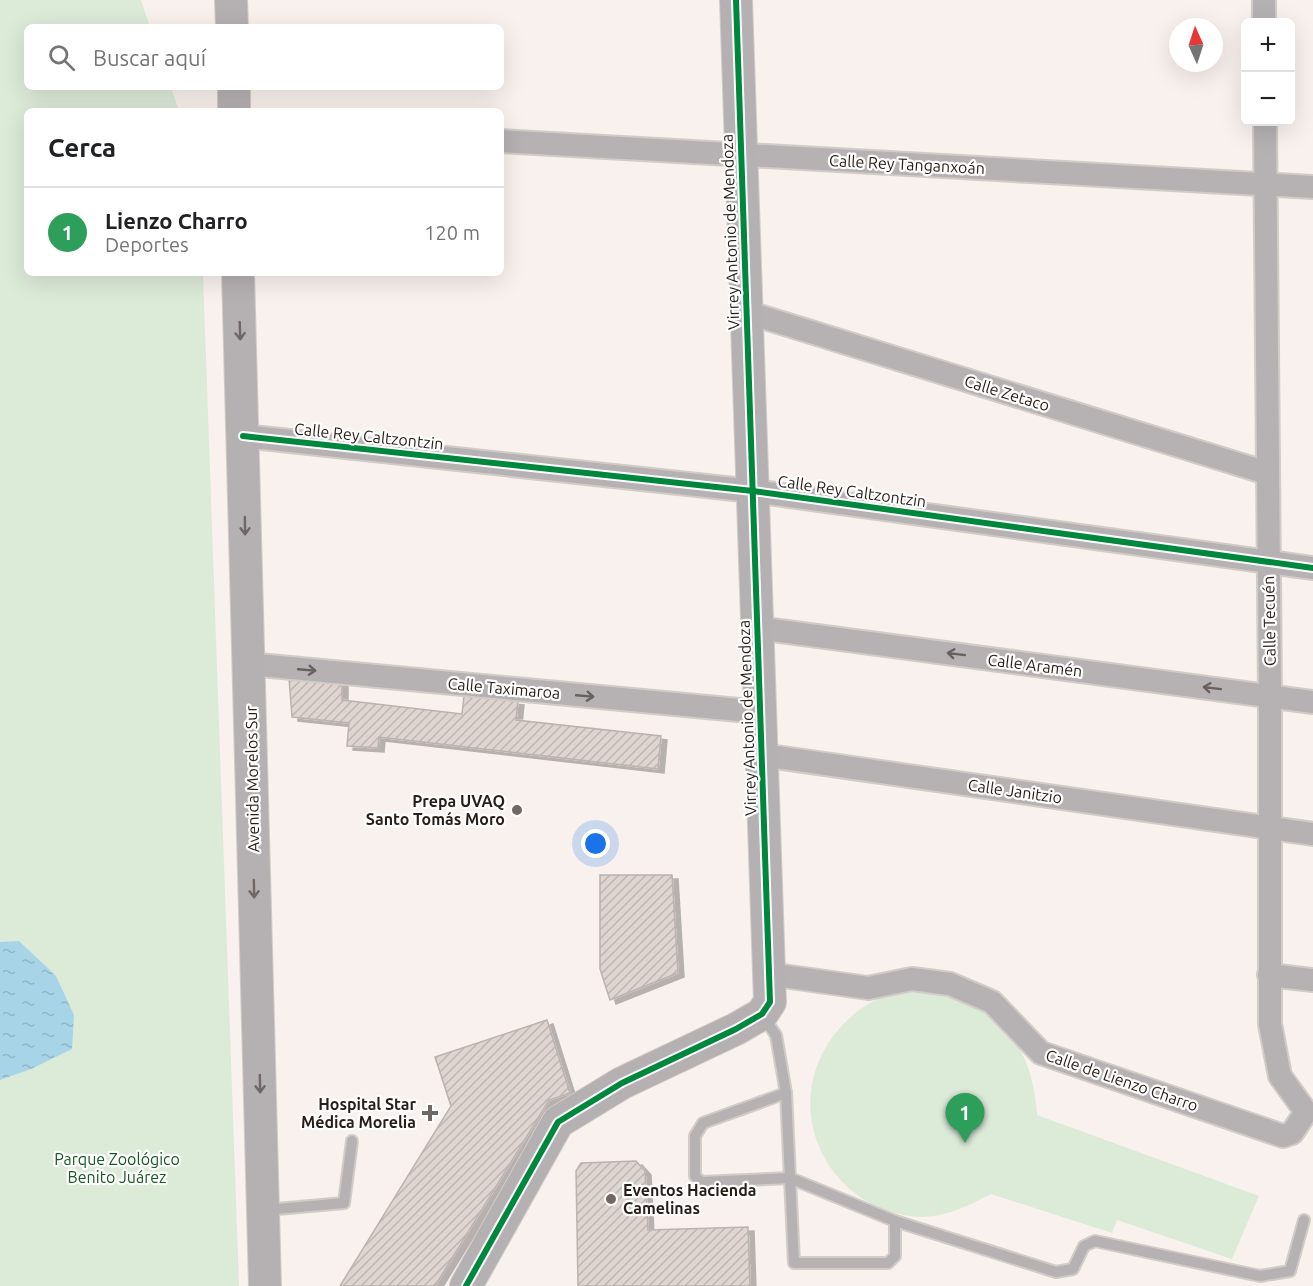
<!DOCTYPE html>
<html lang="es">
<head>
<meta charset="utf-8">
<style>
  :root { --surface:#fff; --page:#f6f6f6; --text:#202124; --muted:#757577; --line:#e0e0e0; --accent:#d93025 }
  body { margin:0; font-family:Ubuntu,sans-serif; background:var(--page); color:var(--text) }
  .controls { position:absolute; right:18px; top:18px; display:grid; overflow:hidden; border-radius:9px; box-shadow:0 6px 24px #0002 }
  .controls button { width:54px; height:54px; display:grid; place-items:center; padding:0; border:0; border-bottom:2px solid var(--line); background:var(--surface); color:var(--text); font:30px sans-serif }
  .compass { position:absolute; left:1169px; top:18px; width:54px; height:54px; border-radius:50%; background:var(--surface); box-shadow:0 6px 24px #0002; rotate:357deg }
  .you { position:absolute; left:596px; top:844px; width:21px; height:21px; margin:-15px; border:4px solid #fff; border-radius:50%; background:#1a73e8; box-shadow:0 0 0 9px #1a73e833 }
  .badge { display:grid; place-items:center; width:39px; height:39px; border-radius:50%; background:var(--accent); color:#fff; font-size:20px; font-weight:700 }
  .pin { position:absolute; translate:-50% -50px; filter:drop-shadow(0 2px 3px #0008) }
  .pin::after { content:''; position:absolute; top:32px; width:21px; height:18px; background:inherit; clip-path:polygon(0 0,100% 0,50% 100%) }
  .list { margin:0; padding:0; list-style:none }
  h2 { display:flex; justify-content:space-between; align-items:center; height:78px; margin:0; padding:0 24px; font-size:26px }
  h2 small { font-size:20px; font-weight:400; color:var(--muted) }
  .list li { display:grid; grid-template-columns:39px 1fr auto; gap:18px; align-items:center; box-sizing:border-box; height:90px; padding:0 24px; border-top:2px solid var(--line) }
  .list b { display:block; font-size:22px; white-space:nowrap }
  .list p { margin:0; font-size:20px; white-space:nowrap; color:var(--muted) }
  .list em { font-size:20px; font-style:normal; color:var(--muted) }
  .icon { flex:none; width:33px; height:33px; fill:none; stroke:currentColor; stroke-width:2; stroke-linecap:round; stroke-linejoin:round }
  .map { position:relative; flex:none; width:1313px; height:1286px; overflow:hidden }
  .search { position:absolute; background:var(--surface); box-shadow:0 6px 24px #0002; left:24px; top:24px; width:480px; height:66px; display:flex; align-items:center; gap:15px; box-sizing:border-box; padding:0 21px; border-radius:9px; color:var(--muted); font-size:22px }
  .panel { position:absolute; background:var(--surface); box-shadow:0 6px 24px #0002; left:24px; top:108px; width:480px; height:168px; border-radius:9px }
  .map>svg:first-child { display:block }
  .park { fill:#dcead8 }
  .water { fill:url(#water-ripples) }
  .building { fill:url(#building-hatch); stroke:#bcb3af; stroke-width:1.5; filter:url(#shadow) }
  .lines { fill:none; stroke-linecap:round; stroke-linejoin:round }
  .lane-casing { stroke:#d2ccc8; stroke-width:14 }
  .street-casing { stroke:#d2ccc8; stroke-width:26 }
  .secondary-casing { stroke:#d2ccc8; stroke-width:34 }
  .lane { stroke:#b6b1b3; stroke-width:10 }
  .street { stroke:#b6b1b3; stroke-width:22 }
  .secondary { stroke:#b5b0b2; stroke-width:32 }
  .cycleway-casing { stroke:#fff; stroke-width:10 }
  .cycleway { stroke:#00873e; stroke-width:6 }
  .oneway { stroke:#6f6665 }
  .oneway2 { stroke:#68605e }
  .poi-dot { fill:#716763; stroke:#fff; stroke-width:2 }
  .labels { text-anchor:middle; stroke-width:4.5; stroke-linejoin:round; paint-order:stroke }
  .street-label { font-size:16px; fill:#291d18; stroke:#fff }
  .poi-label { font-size:16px; font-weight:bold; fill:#291d18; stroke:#fff; text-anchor:end }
  .park-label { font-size:16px; fill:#195821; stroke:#fff }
</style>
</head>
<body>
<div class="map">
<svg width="1313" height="1286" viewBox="0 0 1313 1286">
  <defs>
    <pattern id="water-ripples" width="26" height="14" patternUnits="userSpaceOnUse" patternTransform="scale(1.5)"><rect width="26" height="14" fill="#a8d4e7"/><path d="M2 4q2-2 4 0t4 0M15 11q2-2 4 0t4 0" fill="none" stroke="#91b6c5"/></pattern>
    <pattern id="building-hatch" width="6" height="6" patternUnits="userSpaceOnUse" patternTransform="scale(1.5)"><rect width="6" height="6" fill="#ded5d1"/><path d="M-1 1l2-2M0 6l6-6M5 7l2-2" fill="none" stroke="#beb6b3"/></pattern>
    <filter id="shadow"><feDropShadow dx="6" dy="4" stdDeviation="0" flood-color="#0004"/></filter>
  </defs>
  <rect width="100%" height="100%" fill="#f8f1ee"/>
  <g class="park">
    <polygon points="0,0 141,0 150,27 27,27 27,87 171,87 179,111 27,111 27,273 203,273 239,1286 0,1286"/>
    <path d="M911 991C923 992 937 991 948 993 1008 1008 1034 1059 1037 1115L1259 1196 1232 1259 1117 1220 1112 1233 991 1194C968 1206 944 1218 918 1217 827 1210 778 1108 834 1035 845 1021 859 1008 876 1000 886 996 900 994 911 991Z"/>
  </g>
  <polygon class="water" points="19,941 56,976 74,1015 72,1049 31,1069 0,1080 0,942"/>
  <g class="building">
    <polygon points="289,678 342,683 342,700 462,714 464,696 518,701 516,720 661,736 658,769 379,737 378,748 347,746 349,723 292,717"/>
    <polygon points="600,875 672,875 678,973 610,1000 600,969"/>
    <polygon points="547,1020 570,1093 549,1100 435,1286 340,1286 451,1106 435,1057"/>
    <polygon points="636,1161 645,1171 648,1230 748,1227 750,1286 578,1286 576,1171 581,1163"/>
  </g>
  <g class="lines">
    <g class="lane-casing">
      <g id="lane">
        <polyline points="763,1017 776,1035 786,1093 794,1263 888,1263 895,1256 895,1221"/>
        <polyline points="786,1093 703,1123 695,1136 695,1176 701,1182 790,1178 895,1221 1056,1272 1073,1269 1084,1246 1095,1241 1260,1276 1290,1271 1304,1220"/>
        <polyline points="266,1210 344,1203 352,1141"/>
      </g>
    </g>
    <g class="street-casing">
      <g id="street">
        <polyline points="1264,0 1264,22"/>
        <polyline points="1265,122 1270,695 1270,1024 1280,1076 1306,1112"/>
        <polyline points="501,141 1313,187"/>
        <polyline points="746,312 1267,473"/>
        <polyline points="243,436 753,491 1313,568"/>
        <polyline points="757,628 1313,702"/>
        <polyline points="249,664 760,712"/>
        <polyline points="762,755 1313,834"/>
        <polyline points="769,974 868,988 912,979 950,984 992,1002 1041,1053 1283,1136 1292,1133 1306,1112"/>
        <polyline points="1269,975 1313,980"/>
      </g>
    </g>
    <g class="secondary-casing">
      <g id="secondary">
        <polyline points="231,0 232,27"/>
        <polyline points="234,87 234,111"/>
        <polyline points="238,273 265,1286"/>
        <polyline points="466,1286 558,1122 622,1083 736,1029 762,1014 770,1002 736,0"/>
      </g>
    </g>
    <use href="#lane" class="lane"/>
    <use href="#street" class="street"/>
    <use href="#secondary" class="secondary"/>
    <g class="cycleway-casing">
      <g id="cycleway">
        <polyline points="243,436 753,491 1313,568"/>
        <polyline points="466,1286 558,1122 622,1083 736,1029 762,1014 770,1002 736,0"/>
      </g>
    </g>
    <use href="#cycleway" class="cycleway"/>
  </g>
  <defs><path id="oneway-shaft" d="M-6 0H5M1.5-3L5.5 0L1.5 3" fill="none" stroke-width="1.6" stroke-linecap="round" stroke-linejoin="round" transform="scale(1.5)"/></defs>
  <g class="oneway">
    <use href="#oneway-shaft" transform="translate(240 331) rotate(88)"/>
    <use href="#oneway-shaft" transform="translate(245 526) rotate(89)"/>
    <use href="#oneway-shaft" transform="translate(254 889) rotate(89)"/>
    <use href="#oneway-shaft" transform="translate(260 1084) rotate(89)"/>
  </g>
  <g class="oneway2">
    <use href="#oneway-shaft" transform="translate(956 654) rotate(-173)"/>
    <use href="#oneway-shaft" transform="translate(307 670) rotate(5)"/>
    <use href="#oneway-shaft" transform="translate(1212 688) rotate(-173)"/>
    <use href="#oneway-shaft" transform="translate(585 696) rotate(5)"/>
  </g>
  <g class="poi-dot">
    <circle cx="517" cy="810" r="6"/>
    <path d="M427 1104h6v6h6v6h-6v6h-6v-6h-6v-6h6z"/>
    <circle cx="611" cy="1199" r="6"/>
  </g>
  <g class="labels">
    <g class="street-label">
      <text transform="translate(907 164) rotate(3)" y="6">Calle Rey Tanganxoán</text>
      <text transform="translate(730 232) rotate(-92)" y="6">Virrey Antonio de Mendoza</text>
      <text transform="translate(1007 393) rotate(17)" y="6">Calle Zetaco</text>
      <text transform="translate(369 436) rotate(6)" y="6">Calle Rey Caltzontzin</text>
      <text transform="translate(852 491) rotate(8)" y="6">Calle Rey Caltzontzin</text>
      <text transform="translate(1269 621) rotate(-91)" y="6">Calle Tecuén</text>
      <text transform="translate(1035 665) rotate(7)" y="6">Calle Aramén</text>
      <text transform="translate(504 688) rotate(5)" y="6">Calle Taximaroa</text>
      <text transform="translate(747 718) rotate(-92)" y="6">Virrey Antonio de Mendoza</text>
      <text transform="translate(252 779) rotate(-91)" y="6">Avenida Morelos Sur</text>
      <text transform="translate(1015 791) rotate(8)" y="6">Calle Janitzio</text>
      <text transform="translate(1122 1080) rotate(19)" y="6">Calle de Lienzo Charro</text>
    </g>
    <g class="poi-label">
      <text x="505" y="807">Prepa UVAQ<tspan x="505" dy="18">Santo Tomás Moro</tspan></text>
      <text x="416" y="1110">Hospital Star<tspan x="416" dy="18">Médica Morelia</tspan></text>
      <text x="623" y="1196" text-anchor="start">Eventos Hacienda<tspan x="623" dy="18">Camelinas</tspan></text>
    </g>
    <g class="park-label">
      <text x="117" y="1165">Parque Zoológico<tspan x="117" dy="18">Benito Juárez</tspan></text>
    </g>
  </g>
</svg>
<div class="controls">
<button>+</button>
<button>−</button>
</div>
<svg class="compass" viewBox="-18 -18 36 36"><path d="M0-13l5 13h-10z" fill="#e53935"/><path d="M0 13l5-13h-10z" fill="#757577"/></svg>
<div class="you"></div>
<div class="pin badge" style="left:965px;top:1143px;background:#2e9e5b">1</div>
<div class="search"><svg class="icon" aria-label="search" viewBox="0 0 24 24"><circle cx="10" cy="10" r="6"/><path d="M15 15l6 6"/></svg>Buscar aquí</div>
<section class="panel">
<h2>Cerca<small></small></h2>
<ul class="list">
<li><span class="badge" style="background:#2e9e5b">1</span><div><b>Lienzo Charro</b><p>Deportes</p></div><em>120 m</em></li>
</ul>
</section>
</div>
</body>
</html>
